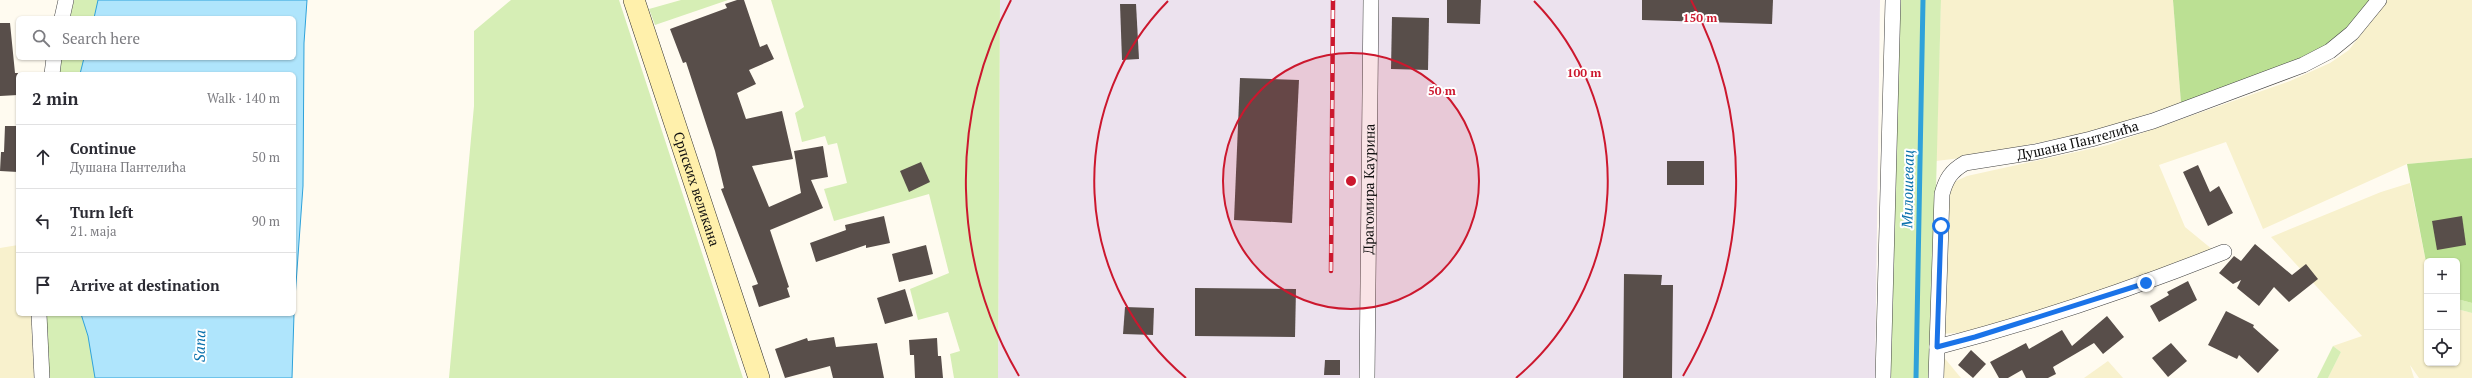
<!DOCTYPE html>
<html lang="en">
<head>
<meta charset="utf-8">
<style>
  :root { --surface:#fff; --page:#f2f2f3; --text:#2b2b33; --muted:#7c7c81; --line:#e1e1e2 }
  body { margin:0; font-family:"PT Serif",serif; background:var(--page); color:var(--text) }
  .controls { position:absolute; right:12px; bottom:12px; display:grid; overflow:hidden; border-radius:6px; box-shadow:0 1px 3px #0004 }
  .controls button { width:36px; height:36px; display:grid; place-items:center; padding:0; border:0; border-bottom:1px solid var(--line); background:var(--surface); color:var(--text); font:20px sans-serif }
  .stop { position:absolute; width:12px; height:12px; margin:-9px; border:3px solid #1a73e8; border-radius:50%; background:#fff }
  .stop.end { background:#1a73e8; border-color:#fff; box-shadow:0 1px 4px #0008 }
  .list { margin:0; padding:0; list-style:none }
  h2 { display:flex; justify-content:space-between; align-items:center; height:52px; margin:0; padding:0 16px; font-size:17px }
  h2 small { font-size:13px; font-weight:400; color:var(--muted) }
  .list li { display:grid; grid-template-columns:26px 1fr auto; gap:12px; align-items:center; box-sizing:border-box; height:64px; padding:0 16px; border-top:1px solid var(--line) }
  .list b { display:block; font-size:15px; white-space:nowrap }
  .list p { margin:0; font-size:13px; white-space:nowrap; color:var(--muted) }
  .list em { font-size:13px; font-style:normal; color:var(--muted) }
  .icon { flex:none; width:22px; height:22px; fill:none; stroke:currentColor; stroke-width:2; stroke-linecap:round; stroke-linejoin:round }
  .map { position:relative; flex:none; width:2472px; height:378px; overflow:hidden }
  .search { position:absolute; background:var(--surface); box-shadow:0 1px 3px #0004; left:16px; top:16px; width:280px; height:44px; display:flex; align-items:center; gap:10px; box-sizing:border-box; padding:0 14px; border-radius:6px; color:var(--muted); font-size:15px }
  .panel { position:absolute; background:var(--surface); box-shadow:0 1px 3px #0004; left:16px; top:72px; width:280px; height:244px; border-radius:6px }
  .map>svg:first-child { display:block }
  .industrial { fill:#ece2ee }
  .farmland { fill:#f8f1cd }
  .green { fill:#d6eeb5 }
  .forest { fill:#bbe093 }
  .water { fill:#afe5fc; stroke:#2fa2da }
  .lines { fill:none; stroke-linecap:round; stroke-linejoin:round }
  .stream { stroke:#2fa2da; stroke-width:5 }
  .building { fill:#584e4a }
  .street-casing { stroke:#414141; stroke-width:16 }
  .secondary-casing { stroke:#303030; stroke-width:22 }
  .street { stroke:#fff; stroke-width:15 }
  .secondary { stroke:#fff0ab; stroke-width:21 }
  .rail-casing { stroke:#cc182e; stroke-width:4.5 }
  .rail { stroke:#fff; stroke-width:3; stroke-dasharray:9; stroke-linecap:butt }
  .route { stroke:#1a73e8; stroke-width:5 }
  .ring { fill:none; stroke:#cc182e; stroke-width:2 }
  .labels { text-anchor:middle; stroke-width:4; stroke-linejoin:round; paint-order:stroke }
  .street-label { font-size:14px; fill:#0e0e0e; stroke:#fff }
  .water-label { font-size:15px; font-style:italic; fill:#0b72ad; stroke:#fff }
  .centre { fill:#cc182e; stroke:#fff; stroke-width:2 }
  .ring-label { font-size:12px; text-anchor:middle; font-weight:bold; fill:#cc182e; stroke:#fff; stroke-width:4; stroke-linejoin:round; paint-order:stroke }
</style>
</head>
<body>
<div class="map">
<svg width="2472" height="378" viewBox="0 0 2472 378">
  <rect width="100%" height="100%" fill="#fffbf0"/>
  <polygon class="industrial" points="1000,0 1880,0 1875,378 998,378"/>
  <g class="farmland">
    <polygon points="1941,0 2173,0 2181,103 2100,130 1969,157 1936,161"/>
    <polygon points="2387,0 2472,0 2472,158 2407,164 2263,229 2226,142 2159,165 2185,227 2213,250 2129,282 1970,332 1941,334 1949,194 1952,183 1967,176 2108,145 2290,81 2330,63 2349,50"/>
    <polygon points="2410,183 2427,267 2427,363 2457,363 2457,309 2472,313 2472,378 2419,378 2410,365 2414,378 2328,378 2341,352 2333,346 2362,336 2271,237 2381,192"/>
    <polygon points="18,245 18,314 31,314 34,378 0,378 0,248"/>
    <polygon points="1942,355 1961,378 1942,378"/>
    <polygon points="2108,361 2123,378 2084,378"/>
  </g>
  <g class="green">
    <polygon points="74,0 107,0 100,18 70,18"/>
    <polygon points="511,0 619,0 743,378 449,378 474,106 474,31"/>
    <polygon points="681,0 728,0 655,25 649,9"/>
    <polygon points="771,0 1000,0 998,378 954,378 950,354 960,351 948,312 918,320 910,289 949,273 929,194 834,221 824,189 847,183 837,143 828,145 825,136 802,142 795,113 804,107"/>
    <polygon points="1895,0 1941,0 1931,378 1888,378"/>
    <polygon points="61,58 86,58 80,74 58,74"/>
    <polygon points="2457,299 2472,303 2472,313 2457,309"/>
    <polygon points="46,314 84,314 99,378 49,378"/>
    <polygon points="2333,346 2341,352 2328,378 2317,378"/>
  </g>
  <g class="forest">
    <polygon points="2173,0 2370,0 2336,41 2308,60 2181,103"/>
    <polygon points="2472,158 2472,303 2457,299 2457,261 2427,261 2427,267 2407,164"/>
  </g>
  <g class="water">
    <polygon points="98,0 307,0 304,43 303,186 294,312 294,74 80,74 84,58 294,58 294,18 94,18"/>
    <polygon points="81,314 294,314 292,378 95,378 88,336"/>
  </g>
  <g class="lines">
    <polyline class="stream" points="1916,378 1923,0"/>
  </g>
  <g class="building">
    <polygon points="737,0 744,0 760,47 767,44 774,59 749,70 756,84 737,93 746,119 782,111 793,159 752,166 769,207 801,193 794,151 823,146 828,177 811,180 823,208 770,230 789,287 787,288 790,297 759,307 752,286 758,284 721,189 724,188 715,151 686,62 683,63 670,29 727,8 725,4"/>
    <polygon points="1447,0 1481,0 1480,24 1447,23"/>
    <polygon points="1642,0 1773,0 1772,24 1642,20"/>
    <polygon points="1120,4 1136,4 1139,59 1122,60"/>
    <polygon points="1392,17 1429,18 1428,70 1391,69"/>
    <polygon points="0,23 10,23 15,73 18,73 18,95 0,96"/>
    <polygon points="1240,78 1299,80 1292,223 1234,220"/>
    <polygon points="5,126 18,126 18,172 0,171 1,152 4,152"/>
    <rect x="1667" y="161" width="37" height="24"/>
    <polygon points="921,162 930,182 909,192 900,171"/>
    <polygon points="2198,165 2210,192 2219,186 2233,213 2208,226 2183,172"/>
    <polygon points="884,216 890,243 866,248 866,245 816,262 810,243 846,230 845,225"/>
    <polygon points="2462,216 2466,245 2437,250 2432,221"/>
    <polygon points="2255,244 2292,275 2306,264 2318,279 2289,302 2274,287 2259,306 2237,288 2241,280 2233,284 2219,273 2234,256 2241,261"/>
    <polygon points="926,245 933,274 899,282 892,254"/>
    <polygon points="1624,274 1662,275 1661,285 1673,285 1672,378 1623,378"/>
    <polygon points="2188,281 2197,300 2159,322 2150,306 2169,295 2167,292"/>
    <polygon points="1195,288 1296,289 1295,337 1195,336"/>
    <polygon points="905,289 913,316 885,324 877,298"/>
    <polygon points="1125,307 1154,308 1153,335 1123,334"/>
    <polygon points="2226,311 2254,325 2253,327 2279,350 2258,373 2239,355 2237,359 2208,345"/>
    <polygon points="2107,316 2124,337 2103,354 2094,343 2053,367 2056,374 2048,378 2026,378 2022,370 2008,378 1999,378 1990,362 2026,343 2029,349 2062,330 2072,346"/>
    <polygon points="834,337 836,347 877,343 884,378 833,378 830,366 785,378 775,349 807,338 808,341"/>
    <polygon points="937,338 938,356 941,356 943,378 915,378 914,355 910,355 909,340"/>
    <polygon points="2171,343 2187,361 2168,377 2152,358"/>
    <polygon points="1971,350 1986,364 1973,378 1958,365"/>
    <polygon points="1325,360 1340,360 1340,375 1324,375"/>
  </g>
  <g class="lines">
    <g class="street-casing">
      <g id="street">
        <polyline points="62,18 66,0"/>
        <polyline points="52,74 54,58"/>
        <polyline points="39,314 42,378"/>
        <path d="M1937 347C2034 322 2131 289 2224 252"/>
        <path id="s1" d="M1367 378 1371 0"/>
        <polyline points="1883,378 1893,0"/>
        <path id="s2" d="M1936 378 1942 194C1946 179 1951 171 1965 163L2035 152 2091 139 2153 121 2303 65 2330 51 2352 33 2379 0"/>
      </g>
    </g>
    <g class="secondary-casing">
      <g id="secondary">
        <path id="s3" d="M634 0 759 378"/>
      </g>
    </g>
    <use href="#street" class="street"/>
    <use href="#secondary" class="secondary"/>
    <g class="rail-casing">
      <polyline id="rail" points="1331,271 1333,0"/>
    </g>
    <use href="#rail" class="rail"/>
  </g>
  <g class="lines">
    <polyline class="route" points="1941,226 1937,347 1975,337 2146,283"/>
  </g>
  <circle cx="1351" cy="181" r="128" fill="#cc182e" fill-opacity=".12"/>
  <g class="ring">
    <circle cx="1351" cy="181" r="128"/>
    <path d="M1186 378A257 257 0 0 1 1168 1M1534 1A257 257 0 0 1 1516 378"/>
    <path d="M1019 376A385 385 0 0 1 1011 0M1691 0A385 385 0 0 1 1683 376"/>
  </g>
  <g class="labels">
    <g class="street-label">
      <text dy="5" stroke="none"><textPath href="#s2" startOffset="339">Душана Пантелића</textPath></text>
      <text dy="5" stroke="none"><textPath href="#s3" startOffset="199">Српских великана</textPath></text>
      <text dy="5" stroke="none"><textPath href="#s1" startOffset="189">Драгомира Каурина</textPath></text>
    </g>
    <g class="water-label">
      <text transform="translate(1908 189) rotate(-89)" y="5">Милошевац</text>
      <text transform="translate(200 346) rotate(-89)" y="5">Sana</text>
    </g>
  </g>
  <circle cx="1351" cy="181" r="6" class="centre"/>
  <g class="ring-label">
    <text x="1700" y="22">150 m</text>
    <text x="1584" y="77">100 m</text>
    <text x="1442" y="95">50 m</text>
  </g>
</svg>
<div class="controls">
<button>+</button>
<button>−</button>
<button><svg class="icon" aria-label="locate" viewBox="0 0 24 24"><circle cx="12" cy="12" r="6"/><path d="M12 2v4M12 18v4M2 12h4M18 12h4"/></svg></button>
</div>
<div class="stop" style="left:1941px;top:226px"></div>
<div class="stop end" style="left:2146px;top:283px"></div>
<div class="search"><svg class="icon" aria-label="search" viewBox="0 0 24 24"><circle cx="10" cy="10" r="6"/><path d="M15 15l6 6"/></svg>Search here</div>
<section class="panel">
<h2>2 min<small>Walk · 140 m</small></h2>
<ul class="list">
<li><svg class="icon" aria-label="ahead" viewBox="0 0 24 24"><path d="M12 20V5M6 11l6-6 6 6"/></svg><div><b>Continue</b><p>Душана Пантелића</p></div><em>50 m</em></li>
<li><svg class="icon" aria-label="left" viewBox="0 0 24 24"><path d="M17 20v-9H6M10 6l-5 5 5 5"/></svg><div><b>Turn left</b><p>21. маја</p></div><em>90 m</em></li>
<li><svg class="icon" aria-label="arrive" viewBox="0 0 24 24"><path d="M6 21V4h12l-3 4 3 4H6"/></svg><div><b>Arrive at destination</b></div></li>
</ul>
</section>
</div>
</body>
</html>
